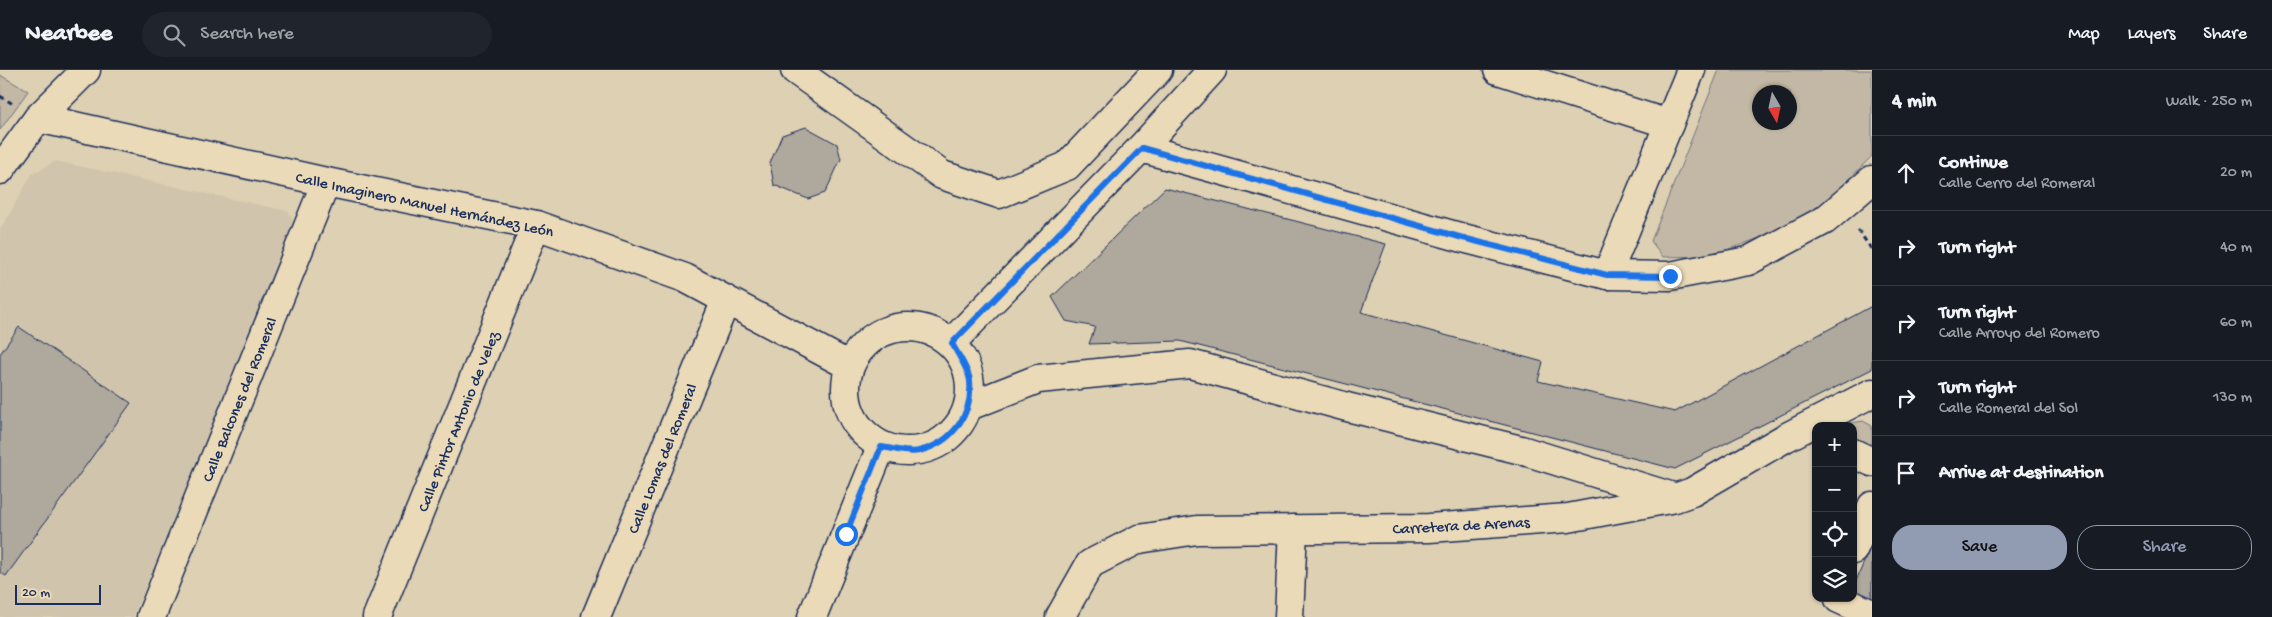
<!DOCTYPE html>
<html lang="en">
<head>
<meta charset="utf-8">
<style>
  :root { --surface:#171b24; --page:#20242c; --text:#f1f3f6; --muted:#9ea1a6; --line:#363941; --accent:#919bb2 }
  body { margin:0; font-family:"Gochi Hand",sans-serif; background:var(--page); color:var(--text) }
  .controls { position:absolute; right:15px; bottom:15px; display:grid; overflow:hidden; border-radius:10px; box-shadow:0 1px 4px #0004 }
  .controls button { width:45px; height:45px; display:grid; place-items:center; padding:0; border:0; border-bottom:1px solid var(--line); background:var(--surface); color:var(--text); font:25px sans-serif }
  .compass { position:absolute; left:1752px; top:15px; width:45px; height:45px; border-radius:50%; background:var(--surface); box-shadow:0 1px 4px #0004; rotate:171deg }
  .scale { position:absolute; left:15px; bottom:12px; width:86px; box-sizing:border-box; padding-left:5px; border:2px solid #1b2f5e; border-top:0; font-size:14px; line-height:18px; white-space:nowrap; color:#1b2f5e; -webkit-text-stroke:4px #ebdab7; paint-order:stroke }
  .stop { position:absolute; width:15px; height:15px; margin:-11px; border:4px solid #1a73e8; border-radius:50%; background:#fff }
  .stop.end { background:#1a73e8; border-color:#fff; box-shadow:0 1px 5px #0008 }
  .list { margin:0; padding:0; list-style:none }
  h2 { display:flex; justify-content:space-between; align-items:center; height:65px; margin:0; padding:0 20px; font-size:21px }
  h2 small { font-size:16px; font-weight:400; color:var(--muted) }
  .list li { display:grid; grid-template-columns:32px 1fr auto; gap:15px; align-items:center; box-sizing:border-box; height:75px; padding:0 20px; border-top:1px solid var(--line) }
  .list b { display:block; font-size:19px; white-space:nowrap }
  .list p { margin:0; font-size:16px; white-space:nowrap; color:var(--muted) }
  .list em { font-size:16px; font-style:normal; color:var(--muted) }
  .actions { display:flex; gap:10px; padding:15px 20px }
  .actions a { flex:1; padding:11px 0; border:1px solid var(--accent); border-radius:20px; text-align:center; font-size:18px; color:var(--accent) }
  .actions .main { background:var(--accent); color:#111 }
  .icon { flex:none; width:28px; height:28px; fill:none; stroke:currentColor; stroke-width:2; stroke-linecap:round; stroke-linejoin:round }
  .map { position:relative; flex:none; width:1872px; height:547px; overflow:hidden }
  header { display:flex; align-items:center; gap:30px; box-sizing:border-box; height:70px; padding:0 25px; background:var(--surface); border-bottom:1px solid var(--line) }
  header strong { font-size:24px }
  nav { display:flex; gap:28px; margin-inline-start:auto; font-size:18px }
  .search { width:350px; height:45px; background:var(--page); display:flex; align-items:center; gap:12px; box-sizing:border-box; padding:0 18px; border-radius:28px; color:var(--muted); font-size:19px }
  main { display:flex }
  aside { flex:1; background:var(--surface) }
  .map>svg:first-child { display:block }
  .built { fill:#d0c4ac }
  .green { fill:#c2b8a5; stroke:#6e7482; fill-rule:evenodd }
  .building { fill:#aea89d; stroke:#1b2f5e }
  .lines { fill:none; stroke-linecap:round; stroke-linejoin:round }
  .minor-casing { stroke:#1b2f5e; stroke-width:31 }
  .path { stroke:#1b2f5e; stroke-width:3; stroke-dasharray:5 4; stroke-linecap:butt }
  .minor { stroke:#ebdab7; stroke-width:28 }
  .route { stroke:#1a73e8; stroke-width:6 }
  .labels { text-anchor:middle; stroke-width:4; stroke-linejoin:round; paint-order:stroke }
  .street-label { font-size:16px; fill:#1b2f5e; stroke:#ebdab7 }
</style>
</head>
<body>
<header>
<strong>Nearbee</strong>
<div class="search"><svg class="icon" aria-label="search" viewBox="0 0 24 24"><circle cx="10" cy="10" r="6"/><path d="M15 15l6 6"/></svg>Search here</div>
<nav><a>Map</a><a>Layers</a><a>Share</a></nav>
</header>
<main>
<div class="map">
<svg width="1872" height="547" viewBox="0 0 1872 547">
  <rect width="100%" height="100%" fill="#ded0b2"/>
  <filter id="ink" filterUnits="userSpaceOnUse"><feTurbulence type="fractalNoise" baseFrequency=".02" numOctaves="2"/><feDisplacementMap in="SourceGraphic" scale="10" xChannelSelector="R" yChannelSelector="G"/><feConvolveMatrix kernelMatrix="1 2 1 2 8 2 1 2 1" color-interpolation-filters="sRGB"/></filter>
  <g filter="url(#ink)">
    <polygon class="built" points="56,91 288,141 296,155 133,547 0,547 0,160 32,104"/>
    <g class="green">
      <path d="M1719 0H1872V86L1830 129 1784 159 1710 186 1663 187 1651 171ZM1760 22H1790V52H1760Z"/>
      <polygon points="0,5 28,21 0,60"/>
      <polygon points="1863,351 1872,356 1872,374 1866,374 1853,366 1853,356 1834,356"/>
    </g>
    <g class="building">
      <polygon points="806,57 837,74 841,89 825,123 808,129 774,115 770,93 782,65"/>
      <polygon points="1165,118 1386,174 1361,242 1543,292 1538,311 1675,342 1872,236 1872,299 1675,399 1180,271 1089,274 1095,257 1066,251 1052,227"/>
      <polygon points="19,257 131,333 6,506 0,502 0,284"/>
      <polygon points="1872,473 1872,532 1856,525 1853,518"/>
    </g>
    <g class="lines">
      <g class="minor-casing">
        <g id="minor">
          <polyline points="795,0 942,105 999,124 1067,96 1158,0"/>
          <polyline points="1498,0 1669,54"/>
          <polyline points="38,48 326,112 536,155 685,208 848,295"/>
          <polyline points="1141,78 1463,168 1607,205 1670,206 1748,191 1825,150 1872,110"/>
          <polyline points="0,100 38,48 86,0"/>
          <polyline points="1607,205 1691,0"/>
          <circle cx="908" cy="319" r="62"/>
          <polyline points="951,273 1141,78 1212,0"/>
          <polyline points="969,336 1038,309 1190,294 1347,337 1521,380 1673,427"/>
          <polyline points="1853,383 1872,392"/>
          <polyline points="1853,480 1872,436"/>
          <polyline points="1839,529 1872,544"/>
          <polyline points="151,547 326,112"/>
          <polyline points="377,547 536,155"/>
          <polyline points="596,547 726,230"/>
          <polyline points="812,547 881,377"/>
          <polyline points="1060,547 1090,494 1139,469 1197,460 1429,458 1568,448 1675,428 1692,422 1785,368 1872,323"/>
          <polyline points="1289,547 1293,459"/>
        </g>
      </g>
      <g class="path">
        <polyline points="0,26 13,34"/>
        <polyline points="1858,160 1872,180"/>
      </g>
      <use href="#minor" class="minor"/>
    </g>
  </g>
  <g class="lines" filter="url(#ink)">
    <path class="route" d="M846 464 881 377C892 378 908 384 919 381 952 373 973 345 970 311 969 299 957 284 952 273L1142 78 1463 168 1607 205 1670 206"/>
  </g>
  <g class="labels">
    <g class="street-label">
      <text transform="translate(425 133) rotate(12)" y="6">Calle Imaginero Manuel Hernández León</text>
      <text transform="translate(238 329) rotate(-68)" y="6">Calle Balcones del Romeral</text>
      <text transform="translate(457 351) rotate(-68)" y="6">Calle Pintor Antonio de Velez</text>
      <text transform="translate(661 388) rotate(-68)" y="6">Calle Lomas del Romeral</text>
      <text transform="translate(1461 454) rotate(-3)" y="6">Carretera de Arenas</text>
    </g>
  </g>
</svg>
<div class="controls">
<button>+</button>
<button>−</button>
<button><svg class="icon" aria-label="locate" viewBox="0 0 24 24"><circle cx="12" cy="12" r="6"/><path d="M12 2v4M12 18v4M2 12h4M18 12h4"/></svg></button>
<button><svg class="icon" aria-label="layers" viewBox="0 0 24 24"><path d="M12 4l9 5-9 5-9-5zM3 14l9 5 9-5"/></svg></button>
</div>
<svg class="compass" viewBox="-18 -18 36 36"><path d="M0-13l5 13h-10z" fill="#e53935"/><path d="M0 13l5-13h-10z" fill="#9ea1a6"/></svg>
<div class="scale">20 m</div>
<div class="stop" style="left:846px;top:464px"></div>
<div class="stop end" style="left:1670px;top:206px"></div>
</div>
<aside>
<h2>4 min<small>Walk · 250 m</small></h2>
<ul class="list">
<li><svg class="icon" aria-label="ahead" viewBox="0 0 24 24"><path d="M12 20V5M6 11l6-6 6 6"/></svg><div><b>Continue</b><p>Calle Cerro del Romeral</p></div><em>20 m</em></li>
<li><svg class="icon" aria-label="right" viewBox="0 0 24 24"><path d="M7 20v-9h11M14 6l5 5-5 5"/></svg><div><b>Turn right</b></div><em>40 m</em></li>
<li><svg class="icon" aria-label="right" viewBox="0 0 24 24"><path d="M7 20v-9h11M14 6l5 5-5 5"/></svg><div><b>Turn right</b><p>Calle Arroyo del Romero</p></div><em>60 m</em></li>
<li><svg class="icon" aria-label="right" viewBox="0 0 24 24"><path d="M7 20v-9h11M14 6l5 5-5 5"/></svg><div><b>Turn right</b><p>Calle Romeral del Sol</p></div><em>130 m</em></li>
<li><svg class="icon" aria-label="arrive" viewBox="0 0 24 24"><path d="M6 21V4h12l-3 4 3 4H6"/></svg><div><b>Arrive at destination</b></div></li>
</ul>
<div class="actions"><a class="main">Save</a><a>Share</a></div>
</aside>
</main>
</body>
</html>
